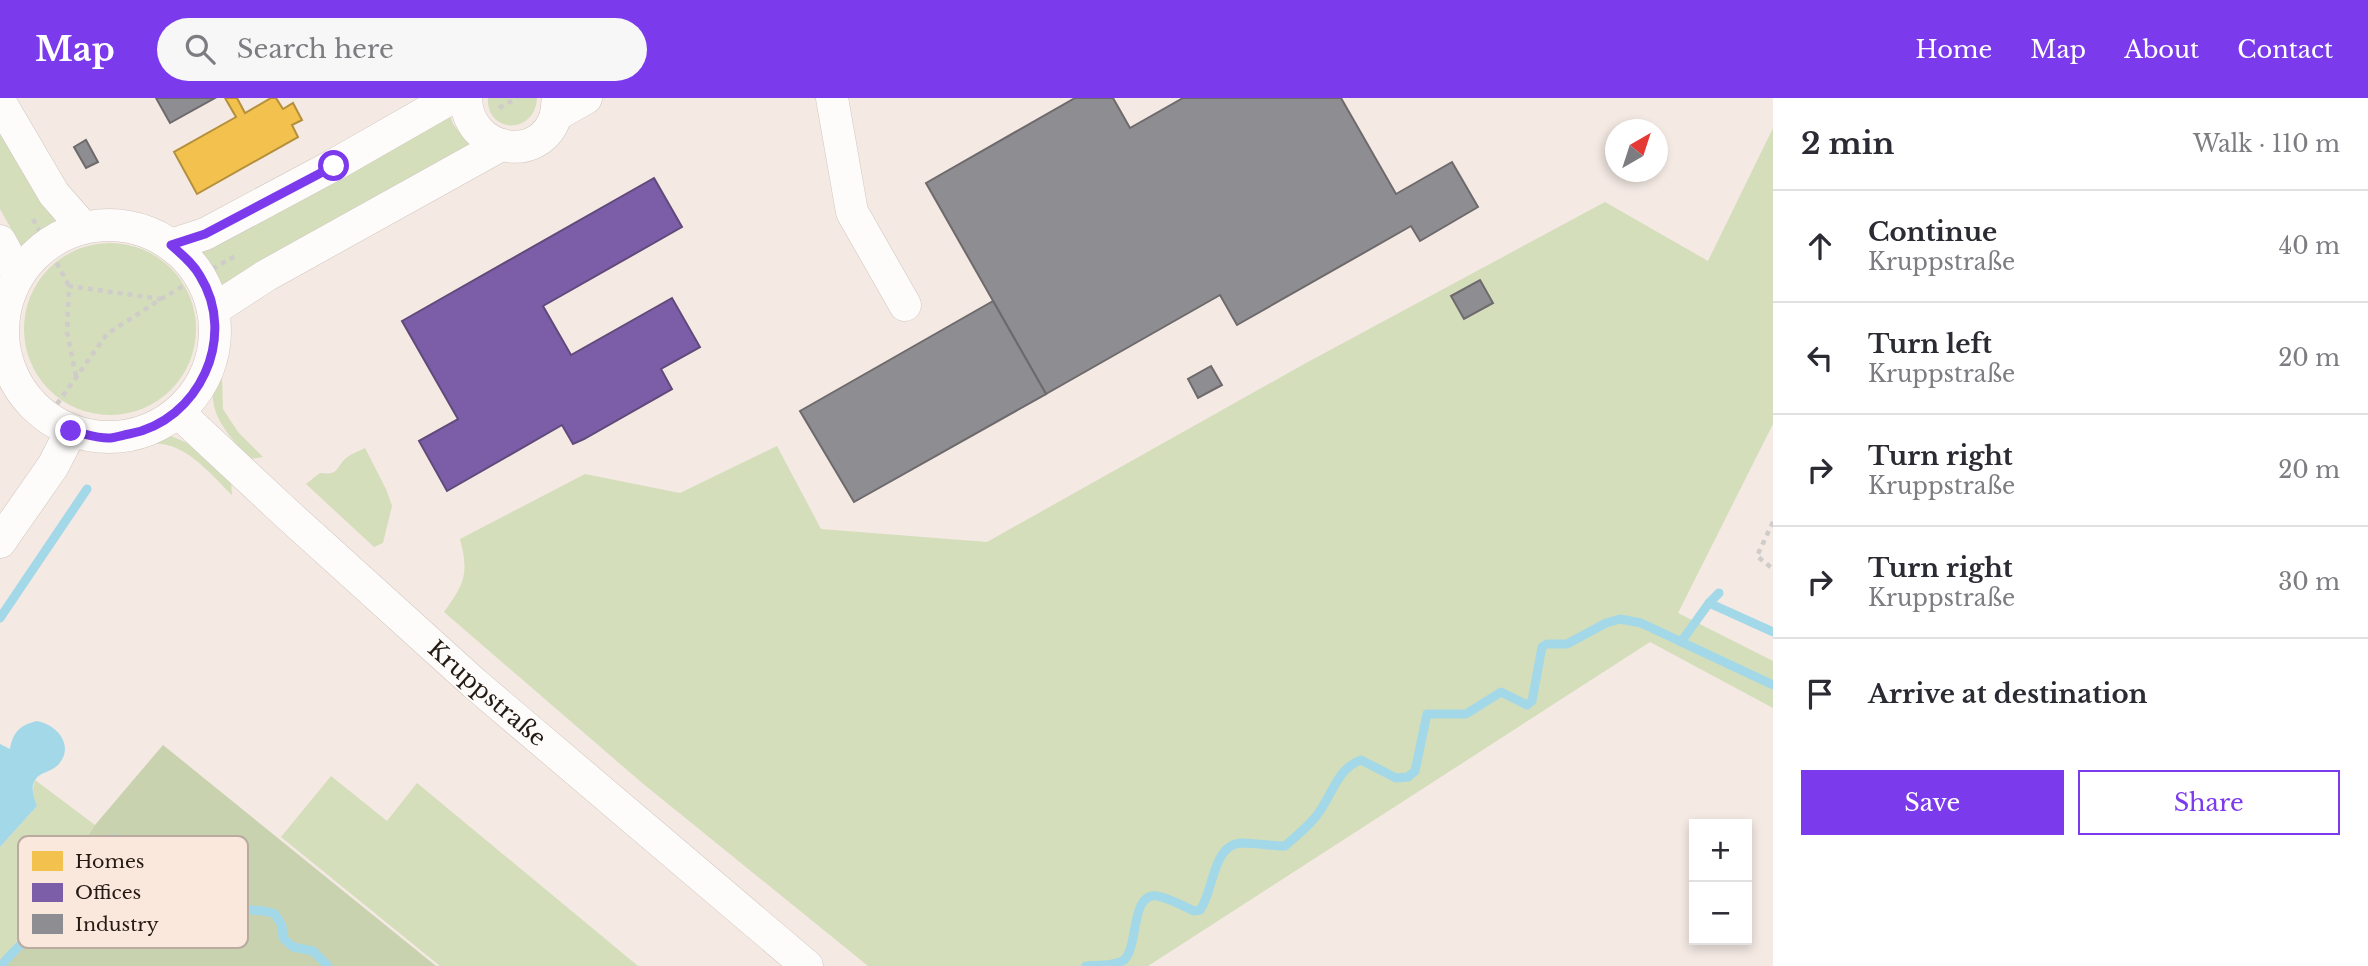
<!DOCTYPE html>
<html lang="en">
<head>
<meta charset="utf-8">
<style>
  :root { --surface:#fff; --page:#f7f7f7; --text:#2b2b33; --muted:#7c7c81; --line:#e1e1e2; --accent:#7c3aed }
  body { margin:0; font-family:"Libre Baskerville",serif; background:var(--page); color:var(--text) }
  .controls { position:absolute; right:21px; bottom:21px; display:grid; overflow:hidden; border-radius:0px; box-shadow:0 4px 10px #0003 }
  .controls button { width:63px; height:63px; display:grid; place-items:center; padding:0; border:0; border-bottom:2px solid var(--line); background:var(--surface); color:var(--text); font:35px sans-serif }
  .compass { position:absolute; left:1605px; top:21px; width:63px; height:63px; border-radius:50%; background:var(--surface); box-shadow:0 4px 10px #0003; rotate:39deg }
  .stop { position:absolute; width:21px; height:21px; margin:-16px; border:5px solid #7c3aed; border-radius:50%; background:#fff }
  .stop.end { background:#7c3aed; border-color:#fff; box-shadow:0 2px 7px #0008 }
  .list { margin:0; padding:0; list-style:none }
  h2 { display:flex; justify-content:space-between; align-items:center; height:91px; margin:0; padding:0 28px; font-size:30px }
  h2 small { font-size:23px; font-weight:400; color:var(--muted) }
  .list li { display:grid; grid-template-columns:46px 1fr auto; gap:21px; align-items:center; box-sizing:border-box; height:112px; padding:0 28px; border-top:2px solid var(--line) }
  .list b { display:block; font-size:26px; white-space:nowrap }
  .list p { margin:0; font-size:23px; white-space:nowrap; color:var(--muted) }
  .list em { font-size:23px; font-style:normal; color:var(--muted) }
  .actions { display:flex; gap:14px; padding:21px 28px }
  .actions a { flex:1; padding:16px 0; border:2px solid var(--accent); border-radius:0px; text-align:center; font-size:24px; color:var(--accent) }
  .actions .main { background:var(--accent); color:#fff }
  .icon { flex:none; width:38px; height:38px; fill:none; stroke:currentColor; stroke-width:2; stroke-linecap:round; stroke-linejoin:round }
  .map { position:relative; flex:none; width:1773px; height:868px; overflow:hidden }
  header { display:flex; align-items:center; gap:42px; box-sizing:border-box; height:98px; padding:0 35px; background:var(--accent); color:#fff }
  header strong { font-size:33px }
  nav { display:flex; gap:38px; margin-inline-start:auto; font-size:24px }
  .search { width:490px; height:63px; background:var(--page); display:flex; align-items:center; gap:18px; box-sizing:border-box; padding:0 24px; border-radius:38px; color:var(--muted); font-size:26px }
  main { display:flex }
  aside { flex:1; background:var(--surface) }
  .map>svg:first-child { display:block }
  .green { fill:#d4debb }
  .forest { fill:#c8d2af }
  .water { fill:#a3d8e8 }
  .homes { fill:#f2c14e; stroke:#b48f3c; stroke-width:2 }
  .offices { fill:#7b5ea7; stroke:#614a7b; stroke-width:2 }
  .industry { fill:#8d8d92; stroke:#6e6a6c; stroke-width:2 }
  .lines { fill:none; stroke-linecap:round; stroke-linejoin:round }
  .stream { stroke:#a3d8e8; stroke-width:9 }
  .minor-casing { stroke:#d0c6be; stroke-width:33 }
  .path { stroke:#cfccc9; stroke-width:4.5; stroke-dasharray:5 5; stroke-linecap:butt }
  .minor { stroke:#fdfcfb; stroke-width:32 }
  .route { stroke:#7c3aed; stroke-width:9 }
  .labels { text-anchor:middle; stroke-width:7; stroke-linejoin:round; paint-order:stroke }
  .street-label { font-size:23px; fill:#241a13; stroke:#fbe8dc }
  .key { fill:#fbe8dc; stroke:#baaaa0; stroke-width:2 }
  .key-label { font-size:19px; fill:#241a13 }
</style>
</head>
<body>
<header>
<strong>Map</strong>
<div class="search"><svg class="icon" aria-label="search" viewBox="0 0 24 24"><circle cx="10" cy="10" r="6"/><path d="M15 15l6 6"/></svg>Search here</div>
<nav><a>Home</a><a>Map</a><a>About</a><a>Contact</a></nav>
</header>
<main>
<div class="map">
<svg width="1773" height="868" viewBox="0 0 1773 868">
  <rect width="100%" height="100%" fill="#f4e9e3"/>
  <g class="green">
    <path d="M488 0H537C535 37 486 36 488 0Z"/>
    <polygon points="449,15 453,26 471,49 223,191 199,155"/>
    <polygon points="0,27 56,125 23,152 0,111"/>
    <path d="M1773 30V326L1678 515 1773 563V610L1650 544 1148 868H868L641 684 444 514C465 485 469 476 460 441L585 376 680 395 777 348 821 431 987 444 1306 265 1605 104 1708 163Z"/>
    <circle cx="110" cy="231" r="86"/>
    <path d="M221 247 223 311 238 334 263 359 250 361C210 318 205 305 221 247Z"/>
    <path d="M166 336 190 346 231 383 232 397C214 380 193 353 167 347 160 345 152 346 145 345L144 338Z"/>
    <path d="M365 350 386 391 392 408 383 445 374 449 306 386 320 375C338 377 335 372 344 362 348 357 359 353 365 350Z"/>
    <polygon points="331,678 387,723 417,685 638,868 440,868 281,739"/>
    <polygon points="35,682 95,727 0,867 0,749 37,708 32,694"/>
  </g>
  <polygon class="forest" points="163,647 436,868 0,868 95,727"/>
  <path class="water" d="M37 623C58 627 75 648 58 667 51 674 40 674 35 682 30 691 34 699 37 708L0 749V646L10 651C13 634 20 627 37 623Z"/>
  <polygon class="homes" points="225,0 237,0 245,15 271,0 276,0 283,11 293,5 302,22 292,27 298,39 197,96 174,54 236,19"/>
  <polygon class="offices" points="654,80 682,129 543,208 571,257 672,200 700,249 661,271 672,291 584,341 573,346 562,327 447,393 419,343 458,321 402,223"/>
  <g class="industry">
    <polygon points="156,0 215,0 170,25"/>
    <polygon points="1075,0 1113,0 1130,30 1183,0 1341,0 1396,96 1452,64 1478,109 1420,143 1411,128 1237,227 1220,197 1046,296 926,85"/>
    <polygon points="86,42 98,64 86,70 74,49"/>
    <polygon points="1480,182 1493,205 1464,221 1451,198"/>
    <polygon points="993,203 1046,296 854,404 800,313"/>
    <polygon points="1211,268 1222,287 1198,300 1188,281"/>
  </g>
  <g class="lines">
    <g class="stream">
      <polyline points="1709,505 1773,534"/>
      <polyline points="0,520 87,391"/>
      <polyline points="1681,544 1709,505 1719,495"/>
      <path d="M1 868C13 852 28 841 42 826 49 819 64 797 70 788 79 775 89 746 105 742 125 737 139 753 162 750 176 748 197 740 207 752 221 767 209 792 217 809 237 816 256 808 275 816L282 828 283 840 293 849 313 853 328 868"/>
      <path d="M1086 868C1097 867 1115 868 1124 862 1139 849 1130 794 1157 798 1169 800 1183 808 1194 813L1200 812C1214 793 1212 747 1241 745 1256 745 1271 748 1285 748 1296 738 1309 728 1317 717 1332 698 1337 670 1361 662L1396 680 1408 679 1415 673 1427 616H1466L1501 594 1527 607 1532 603 1542 549 1547 546H1567L1606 525 1620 521 1641 525 1773 587"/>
    </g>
    <g class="minor-casing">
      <g id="minor">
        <path d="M466 0C467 54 541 68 556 17 557 12 557 5 558 0"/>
        <polyline points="832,0 852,114 905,207"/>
        <polyline points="0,4 54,96 83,129"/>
        <polyline points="556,17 586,0"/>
        <circle cx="109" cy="233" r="106"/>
        <polyline points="0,143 18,176"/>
        <polyline points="171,147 205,136 334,67 451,0"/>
        <polyline points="213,212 267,177 501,47"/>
        <path id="s1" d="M178 314 285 414 475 586 807 868"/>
        <polyline points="0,444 53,368 71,333"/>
      </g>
    </g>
    <g class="path">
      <polyline points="499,10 517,0"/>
      <polyline points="33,121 69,188"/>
      <polyline points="76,278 67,234 69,188 161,201"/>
      <polyline points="57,306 107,236 161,201 235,158"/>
      <polyline points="1773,424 1757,458 1773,471"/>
    </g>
    <use href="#minor" class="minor"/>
  </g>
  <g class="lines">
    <path class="route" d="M71 333C83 335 96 340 108 340 115 340 123 337 129 336 199 323 238 239 200 178 193 165 181 156 171 147L205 136 334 68"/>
  </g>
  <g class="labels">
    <g class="street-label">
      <text dy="8" stroke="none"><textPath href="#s1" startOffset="418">Kruppstraße</textPath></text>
    </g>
  </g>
  <rect x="18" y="738" width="230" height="112" rx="10" class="key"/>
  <rect x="32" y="753" width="31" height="20" fill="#f2c14e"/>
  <rect x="32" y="785" width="31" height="19" fill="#7b5ea7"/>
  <rect x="32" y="816" width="31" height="20" fill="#8d8d92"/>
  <g class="key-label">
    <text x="75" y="770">Homes</text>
    <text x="75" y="801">Offices</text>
    <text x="75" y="833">Industry</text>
  </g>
</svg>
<div class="controls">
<button>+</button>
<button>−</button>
</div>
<svg class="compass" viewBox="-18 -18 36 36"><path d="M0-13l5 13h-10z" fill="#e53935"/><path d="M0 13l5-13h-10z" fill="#7c7c81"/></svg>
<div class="stop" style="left:334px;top:68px"></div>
<div class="stop end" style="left:71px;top:333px"></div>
</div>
<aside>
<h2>2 min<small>Walk · 110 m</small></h2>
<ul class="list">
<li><svg class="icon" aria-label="ahead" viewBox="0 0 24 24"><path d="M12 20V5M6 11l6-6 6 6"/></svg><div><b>Continue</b><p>Kruppstraße</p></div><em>40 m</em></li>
<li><svg class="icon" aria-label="left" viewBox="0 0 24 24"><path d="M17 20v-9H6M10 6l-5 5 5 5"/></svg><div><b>Turn left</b><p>Kruppstraße</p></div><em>20 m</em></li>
<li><svg class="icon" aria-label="right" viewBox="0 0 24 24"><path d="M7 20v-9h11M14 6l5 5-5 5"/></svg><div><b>Turn right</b><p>Kruppstraße</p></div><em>20 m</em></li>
<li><svg class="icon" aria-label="right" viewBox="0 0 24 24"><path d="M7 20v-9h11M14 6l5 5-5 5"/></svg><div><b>Turn right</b><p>Kruppstraße</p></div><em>30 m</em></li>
<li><svg class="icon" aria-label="arrive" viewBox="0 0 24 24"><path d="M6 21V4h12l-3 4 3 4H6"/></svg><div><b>Arrive at destination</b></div></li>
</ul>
<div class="actions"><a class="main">Save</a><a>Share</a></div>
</aside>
</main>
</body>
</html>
